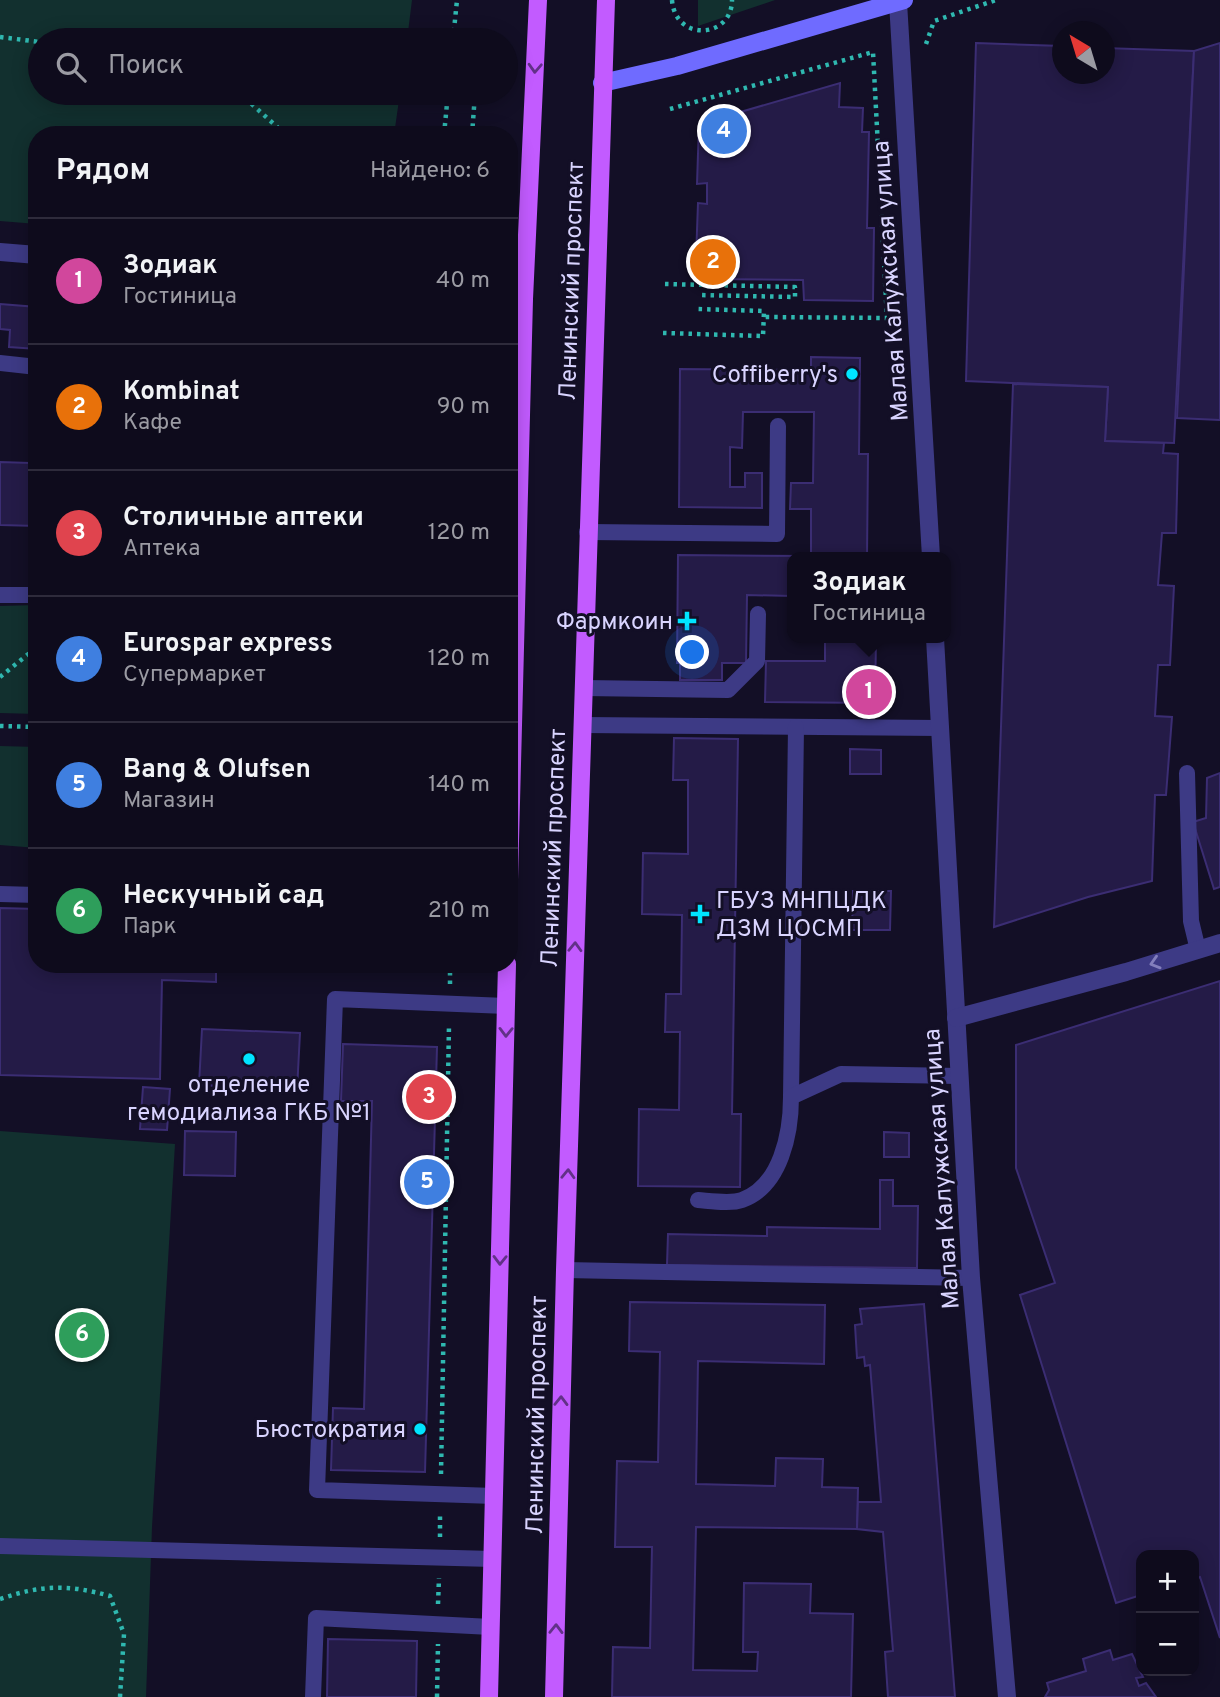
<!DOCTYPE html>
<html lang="ru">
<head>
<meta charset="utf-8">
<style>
  :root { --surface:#0e0b1c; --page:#171425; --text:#f1f3f6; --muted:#9b9ba3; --line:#2e2b3b; --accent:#1a73e8 }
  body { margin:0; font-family:Overpass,sans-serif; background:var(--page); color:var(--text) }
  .controls { position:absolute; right:21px; bottom:21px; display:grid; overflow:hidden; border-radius:14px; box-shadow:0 4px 18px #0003 }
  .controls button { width:63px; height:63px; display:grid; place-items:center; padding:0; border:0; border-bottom:2px solid var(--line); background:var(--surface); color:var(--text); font:35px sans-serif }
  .compass { position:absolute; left:1052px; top:21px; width:63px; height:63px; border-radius:50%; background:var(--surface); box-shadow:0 4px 18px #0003; rotate:322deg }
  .you { position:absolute; left:693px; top:653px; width:24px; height:24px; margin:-18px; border:5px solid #fff; border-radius:50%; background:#1a73e8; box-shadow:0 0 0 10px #1a73e833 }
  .badge { display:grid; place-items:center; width:46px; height:46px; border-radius:50%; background:var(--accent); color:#fff; font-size:23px; font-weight:700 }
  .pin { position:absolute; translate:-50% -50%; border:4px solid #fff; box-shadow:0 2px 7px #0006 }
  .popup { position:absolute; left:787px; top:552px; width:164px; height:91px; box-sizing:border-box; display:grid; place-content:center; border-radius:14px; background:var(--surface); filter:drop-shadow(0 2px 5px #0005); font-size:23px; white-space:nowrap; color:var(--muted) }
  .popup b { font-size:26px; color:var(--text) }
  .popup::after { content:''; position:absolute; left:50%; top:100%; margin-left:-14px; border:14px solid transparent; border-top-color:var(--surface) }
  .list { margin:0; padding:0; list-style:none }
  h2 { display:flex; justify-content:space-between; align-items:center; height:91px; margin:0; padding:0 28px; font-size:30px }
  h2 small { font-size:23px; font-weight:400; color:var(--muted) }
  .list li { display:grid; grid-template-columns:46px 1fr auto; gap:21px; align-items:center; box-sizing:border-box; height:126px; padding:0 28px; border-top:2px solid var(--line) }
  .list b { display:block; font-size:26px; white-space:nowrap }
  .list p { margin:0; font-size:23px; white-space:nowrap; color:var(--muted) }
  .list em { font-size:23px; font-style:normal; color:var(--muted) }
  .icon { flex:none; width:38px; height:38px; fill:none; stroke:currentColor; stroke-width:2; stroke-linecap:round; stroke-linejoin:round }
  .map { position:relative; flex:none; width:1220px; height:1697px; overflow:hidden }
  .search { position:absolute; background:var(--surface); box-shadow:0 4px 18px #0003; left:28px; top:28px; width:490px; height:77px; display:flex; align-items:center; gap:18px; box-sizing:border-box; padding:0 24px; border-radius:38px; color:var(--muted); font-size:26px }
  .panel { position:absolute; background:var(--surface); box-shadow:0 4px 18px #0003; left:28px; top:126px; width:490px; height:847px; border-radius:28px }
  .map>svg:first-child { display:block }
  .green { fill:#12302f }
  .building { fill:#241b47; stroke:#3b2d73; stroke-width:2 }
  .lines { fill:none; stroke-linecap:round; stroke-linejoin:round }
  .path { stroke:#2fb8b0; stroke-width:4.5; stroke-dasharray:3.5 5; stroke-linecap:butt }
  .lane { stroke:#3d3a85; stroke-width:16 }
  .street { stroke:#3d3a85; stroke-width:18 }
  .secondary { stroke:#6f6bff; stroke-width:18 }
  .primary { stroke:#c25bff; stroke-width:18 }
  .oneway { stroke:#623188 }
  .oneway2 { stroke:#837fbc }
  .poi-dot { fill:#00e5ff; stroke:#130f26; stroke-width:2.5 }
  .labels { text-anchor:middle; stroke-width:6; stroke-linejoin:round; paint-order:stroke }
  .street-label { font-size:24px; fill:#d9d4ff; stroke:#130f26 }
  .poi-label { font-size:24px; fill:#d9d4ff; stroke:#130f26; text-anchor:end }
</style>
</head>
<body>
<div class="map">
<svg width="1220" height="1697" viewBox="0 0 1220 1697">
  <rect width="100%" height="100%" fill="#130f26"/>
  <g class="green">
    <polygon points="0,0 412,0 407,40 40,40 40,93 400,93 394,135 37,135 37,224 0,221"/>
    <polygon points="698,0 775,0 698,26"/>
    <polygon points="37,605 37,714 0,713 0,606"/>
    <polygon points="0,746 37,747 37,848 0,845"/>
    <polygon points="0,1131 175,1144 152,1527 146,1697 0,1697"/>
  </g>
  <g class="building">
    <polygon points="976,43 1062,46 1062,74 1104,74 1104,48 1194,51 1174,443 1105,441 1108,387 966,381"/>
    <polygon points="1220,43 1220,420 1177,418 1194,51"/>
    <polygon points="840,83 839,107 863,108 862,132 869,132 867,228 874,228 873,301 804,300 803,280 705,279 706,259 696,258 698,203 707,204 707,183 697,184 699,124"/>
    <polygon points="0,304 37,307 37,349 9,347 10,330 0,329"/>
    <polygon points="811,357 860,358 859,454 868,454 867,557 792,557 792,596 747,595 746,663 722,663 722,680 680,680 680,663 677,663 678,555 811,556 811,509 790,509 791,483 813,483 814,412 743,412 742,448 730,447 730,487 745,487 745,473 762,473 762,508 679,507 680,369 811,370"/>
    <polygon points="1013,384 1108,387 1105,441 1164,443 1163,453 1178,454 1176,533 1162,533 1158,585 1174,586 1170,665 1158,665 1155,716 1172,717 1166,795 1155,795 1152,881 1088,897 994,927"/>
    <polygon points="31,440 37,440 37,526 0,525 0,462 30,463"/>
    <polygon points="825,638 876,638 875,703 765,702 766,661 825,661"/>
    <polygon points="674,738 738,739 732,1114 741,1114 740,1187 638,1186 639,1109 679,1110 680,1032 665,1032 666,994 681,994 682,915 642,914 643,853 688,854 688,780 673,780"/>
    <polygon points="850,749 881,750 881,774 850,774"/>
    <polygon points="1220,773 1220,887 1214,889 1193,822 1206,818 1207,778"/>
    <polygon points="853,891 891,891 890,930 852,930"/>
    <polygon points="0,908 37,909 37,964 216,964 216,982 162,980 160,1079 0,1075"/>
    <polygon points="267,964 433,964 433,972 267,971"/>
    <polygon points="1220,981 1220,1638 1200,1577 1194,1579 1194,1555 1141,1555 1141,1595 1116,1603 1020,1295 1055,1283 1016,1168 1016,1045"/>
    <polygon points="202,1029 300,1033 297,1090 199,1085"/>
    <polygon points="343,1044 437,1047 425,1472 331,1470 333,1408 364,1409 372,1101 341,1101"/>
    <polygon points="143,1087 170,1089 167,1130 140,1129"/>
    <polygon points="185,1131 236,1132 235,1176 184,1175"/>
    <polygon points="884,1132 909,1133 909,1157 884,1157"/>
    <polygon points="880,1180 893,1180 893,1206 918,1206 917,1268 667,1265 668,1234 767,1236 767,1227 880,1229"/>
    <polygon points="630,1302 825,1305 824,1364 698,1361 696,1484 775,1486 776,1458 823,1459 822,1487 858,1488 857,1529 696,1527 693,1670 757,1671 758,1652 743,1652 744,1583 811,1584 810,1613 853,1614 851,1697 612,1697 613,1647 650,1648 652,1547 615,1547 617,1461 658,1462 660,1352 629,1351"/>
    <polygon points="924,1304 955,1697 888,1697 885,1652 893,1651 883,1532 857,1529 858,1502 881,1502 870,1365 865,1366 864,1357 857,1358 855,1325 862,1324 860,1309"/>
    <polygon points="328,1639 417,1641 416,1697 327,1697"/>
    <polygon points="1110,1650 1113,1660 1132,1654 1143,1677 1136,1678 1139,1686 1146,1683 1156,1697 1045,1697 1049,1690 1047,1683 1086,1671 1083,1659"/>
  </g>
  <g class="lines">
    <g class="path">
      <path d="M672 0C675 42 732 39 732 0"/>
      <polyline points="0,37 40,42"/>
      <polyline points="453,40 457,0"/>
      <polyline points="926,44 934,21 996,0"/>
      <polyline points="462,93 475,94 472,135"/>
      <polyline points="245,98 286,135"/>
      <polyline points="670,109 873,52 887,318 764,317"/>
      <polyline points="444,135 448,93"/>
      <polyline points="665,284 795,287 795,297 699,295"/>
      <polyline points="663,333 763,336 764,311 698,309"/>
      <polyline points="0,677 37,647"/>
      <polyline points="0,726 37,727"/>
      <polyline points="450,984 450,964"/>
      <polyline points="441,1474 449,1025"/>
      <polyline points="440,1537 440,1515"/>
      <path d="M0 1599C41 1585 68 1584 110 1596L124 1634 120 1697"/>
      <polyline points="438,1604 439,1578"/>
      <polyline points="437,1697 438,1644"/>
    </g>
    <g class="lane">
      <polyline points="0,363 37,367"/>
      <polyline points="587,532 777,534 778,426"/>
      <polyline points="0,595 37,595"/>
      <polyline points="583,688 728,690 757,661 758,614"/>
      <polyline points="582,725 940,728"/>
      <polyline points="1187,773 1191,921 1198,950"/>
      <polyline points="0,894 37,895"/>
      <polyline points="791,1097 796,727"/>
      <path d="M698 1200C711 1201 731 1204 742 1200 781 1186 791 1133 791 1097L841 1074 959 1076"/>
      <polyline points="565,1270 971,1278"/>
      <polyline points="494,1496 317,1490 335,999 506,1006"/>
      <polyline points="0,1546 493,1559"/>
      <polyline points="313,1697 316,1618 491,1627"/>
    </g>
    <g class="street">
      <polyline points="898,2 931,557"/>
      <polyline points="0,252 37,255"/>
      <polyline points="509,297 524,299"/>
      <polyline points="935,638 971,1278 1007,1697"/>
      <polyline points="956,1018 1126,972 1220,943"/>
    </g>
    <polyline class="secondary" points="602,83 677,66 904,0"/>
    <g class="primary">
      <polyline points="509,880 524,299 538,0"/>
      <polyline points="489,1697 507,964"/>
      <polyline points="554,1697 565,1270 606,0"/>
    </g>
  </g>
  <defs><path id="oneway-chevron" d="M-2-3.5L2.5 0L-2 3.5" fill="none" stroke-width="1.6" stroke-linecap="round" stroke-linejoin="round" transform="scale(1.75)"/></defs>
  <g class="oneway">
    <use href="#oneway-chevron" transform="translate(535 68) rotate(93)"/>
    <use href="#oneway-chevron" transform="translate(575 947) rotate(-88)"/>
    <use href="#oneway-chevron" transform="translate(506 1032) rotate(91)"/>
    <use href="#oneway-chevron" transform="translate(568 1174) rotate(-88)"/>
    <use href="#oneway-chevron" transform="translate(500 1260) rotate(91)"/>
    <use href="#oneway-chevron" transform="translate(561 1401) rotate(-89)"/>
    <use href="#oneway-chevron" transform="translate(556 1629) rotate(-89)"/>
  </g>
  <use class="oneway2" href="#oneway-chevron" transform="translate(1155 963) rotate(163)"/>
  <g class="poi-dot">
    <circle cx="852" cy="374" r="7"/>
    <path d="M683.5 610.5h7v7h7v7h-7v7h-7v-7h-7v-7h7z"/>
    <path d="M696.5 903.5h7v7h7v7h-7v7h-7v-7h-7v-7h7z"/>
    <circle cx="249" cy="1059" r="7"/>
    <circle cx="420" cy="1429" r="7"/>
  </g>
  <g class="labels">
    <g class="street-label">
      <text transform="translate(571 281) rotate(-88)" y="8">Ленинский проспект</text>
      <text transform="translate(890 281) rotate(-94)" y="8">Малая Калужская улица</text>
      <text transform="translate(553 848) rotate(-88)" y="8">Ленинский проспект</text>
      <text transform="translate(941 1169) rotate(-94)" y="8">Малая Калужская улица</text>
      <text transform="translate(536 1415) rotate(-89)" y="8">Ленинский проспект</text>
    </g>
    <g class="poi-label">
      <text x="838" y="382">Coffiberry's</text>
      <text x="673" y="629">Фармкоин</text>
      <text x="716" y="908" text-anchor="start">ГБУЗ МНПЦДК<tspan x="716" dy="28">ДЗМ ЦОСМП</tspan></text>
      <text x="249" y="1092" text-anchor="middle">отделение<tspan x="249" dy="28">гемодиализа ГКБ №1</tspan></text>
      <text x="406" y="1437">Бюстократия</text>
    </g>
  </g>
</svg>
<div class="controls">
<button>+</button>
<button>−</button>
</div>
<svg class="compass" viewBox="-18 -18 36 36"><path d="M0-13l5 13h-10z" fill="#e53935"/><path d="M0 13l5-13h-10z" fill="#9b9ba3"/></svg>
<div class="you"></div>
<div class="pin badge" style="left:869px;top:692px;background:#d1479c">1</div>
<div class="popup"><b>Зодиак</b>Гостиница</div>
<div class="pin badge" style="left:713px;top:262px;background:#e8710a">2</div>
<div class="pin badge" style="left:429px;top:1097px;background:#e0444e">3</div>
<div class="pin badge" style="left:724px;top:131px;background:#3f7fe0">4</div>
<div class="pin badge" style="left:427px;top:1182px;background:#3f7fe0">5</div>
<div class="pin badge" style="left:82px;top:1335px;background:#2e9e5b">6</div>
<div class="search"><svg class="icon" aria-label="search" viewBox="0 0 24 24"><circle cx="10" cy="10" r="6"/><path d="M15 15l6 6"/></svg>Поиск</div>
<section class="panel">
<h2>Рядом<small>Найдено: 6</small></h2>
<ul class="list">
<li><span class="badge" style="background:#d1479c">1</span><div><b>Зодиак</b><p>Гостиница</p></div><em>40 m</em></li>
<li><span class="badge" style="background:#e8710a">2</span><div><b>Kombinat</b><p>Кафе</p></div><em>90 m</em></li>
<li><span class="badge" style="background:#e0444e">3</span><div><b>Столичные аптеки</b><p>Аптека</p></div><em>120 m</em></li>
<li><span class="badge" style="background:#3f7fe0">4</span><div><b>Eurospar express</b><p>Супермаркет</p></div><em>120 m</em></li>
<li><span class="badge" style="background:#3f7fe0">5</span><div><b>Bang &amp; Olufsen</b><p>Магазин</p></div><em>140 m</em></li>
<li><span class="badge" style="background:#2e9e5b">6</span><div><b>Нескучный сад</b><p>Парк</p></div><em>210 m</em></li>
</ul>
</section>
</div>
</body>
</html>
